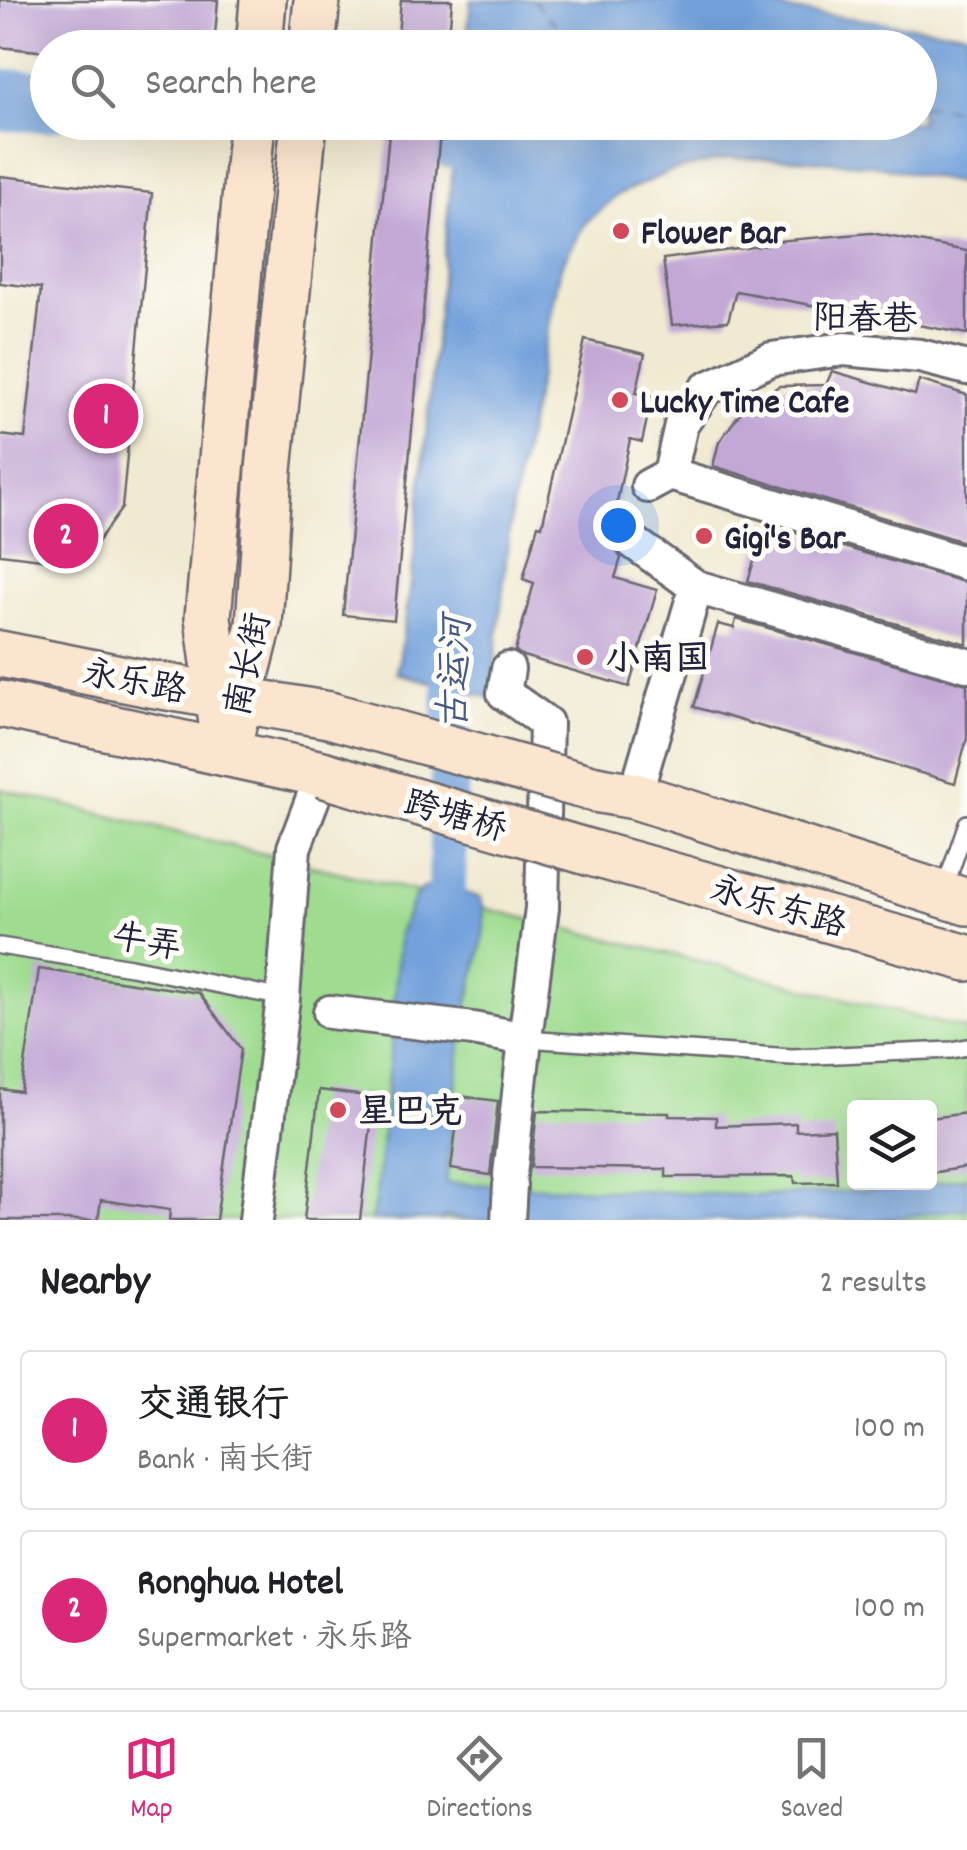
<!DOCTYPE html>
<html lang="en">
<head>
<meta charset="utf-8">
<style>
  :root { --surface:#fff; --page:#f2f2f2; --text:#202124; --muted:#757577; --line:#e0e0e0; --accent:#db2777 }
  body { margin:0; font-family:Dekko,"LXGW WenKai TC",sans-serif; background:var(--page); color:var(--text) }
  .controls { position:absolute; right:30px; bottom:30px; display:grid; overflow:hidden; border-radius:10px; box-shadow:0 10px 40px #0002 }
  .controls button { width:90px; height:90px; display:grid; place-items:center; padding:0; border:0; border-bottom:2px solid var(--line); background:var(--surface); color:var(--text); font:50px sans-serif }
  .you { position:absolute; left:618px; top:525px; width:35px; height:35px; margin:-25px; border:8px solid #fff; border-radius:50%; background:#1a73e8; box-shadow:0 0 0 15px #1a73e833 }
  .badge { display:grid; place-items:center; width:65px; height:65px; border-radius:50%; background:var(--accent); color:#fff; font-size:32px; font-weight:700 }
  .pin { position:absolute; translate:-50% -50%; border:5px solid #fff; box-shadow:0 2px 10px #0006 }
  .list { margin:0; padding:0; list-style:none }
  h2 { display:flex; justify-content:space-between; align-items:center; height:130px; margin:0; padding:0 40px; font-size:42px }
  h2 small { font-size:32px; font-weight:400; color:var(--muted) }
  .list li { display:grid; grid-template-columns:65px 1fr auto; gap:30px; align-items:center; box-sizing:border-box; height:160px; margin:0 20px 20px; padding:0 20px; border:2px solid var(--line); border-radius:10px }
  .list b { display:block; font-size:38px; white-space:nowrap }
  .list p { margin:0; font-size:32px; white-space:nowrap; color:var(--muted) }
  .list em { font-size:32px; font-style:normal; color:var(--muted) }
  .icon { flex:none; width:55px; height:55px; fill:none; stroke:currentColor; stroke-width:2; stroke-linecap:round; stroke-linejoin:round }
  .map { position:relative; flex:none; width:967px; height:1220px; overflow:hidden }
  .search { position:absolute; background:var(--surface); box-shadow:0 10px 40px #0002; left:30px; right:30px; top:30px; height:110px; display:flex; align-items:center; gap:25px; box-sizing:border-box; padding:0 35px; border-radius:55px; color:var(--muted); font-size:38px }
  .sheet { height:490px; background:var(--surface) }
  nav { display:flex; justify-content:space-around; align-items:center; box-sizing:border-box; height:140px; border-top:2px solid var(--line); background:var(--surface); font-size:28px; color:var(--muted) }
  nav a { display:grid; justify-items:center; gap:5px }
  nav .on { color:var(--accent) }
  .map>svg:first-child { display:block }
  .green { fill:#9fdc90; stroke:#607f66; stroke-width:2.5; fill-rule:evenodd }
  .water { fill:#73a1db; stroke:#4a628b; stroke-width:2.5 }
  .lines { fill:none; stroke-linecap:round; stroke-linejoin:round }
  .canal { stroke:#73a1db; stroke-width:38 }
  .river { stroke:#73a1db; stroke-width:62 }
  .ferry { stroke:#465b83; stroke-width:2.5; stroke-dasharray:12 10; stroke-linecap:butt }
  .building { fill:#c3a8d6 }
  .lane-casing { stroke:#6a6870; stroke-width:20 }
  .street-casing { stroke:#6a6870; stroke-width:38 }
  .secondary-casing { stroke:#6a6870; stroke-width:50 }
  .lane { stroke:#fff; stroke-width:15 }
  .street { stroke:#fff; stroke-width:32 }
  .secondary { stroke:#fbe5cf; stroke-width:45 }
  .secondary-bridge-casing { stroke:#6a6870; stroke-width:50; stroke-linecap:butt }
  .secondary-bridge { stroke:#fbe5cf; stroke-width:45 }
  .poi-dot { fill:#d1495b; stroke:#fdfcf7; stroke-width:4 }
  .labels { text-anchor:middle; stroke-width:10; stroke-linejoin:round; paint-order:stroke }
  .poi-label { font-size:35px; font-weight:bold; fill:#22223b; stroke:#fdfcf7; text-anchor:start }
  .street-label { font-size:35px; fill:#22223b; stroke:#fdfcf7 }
  .water-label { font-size:38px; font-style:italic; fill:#465b83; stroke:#fdfcf7 }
</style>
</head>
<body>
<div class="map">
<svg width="967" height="1220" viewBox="0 0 967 1220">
  <rect width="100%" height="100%" fill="#fdfcf7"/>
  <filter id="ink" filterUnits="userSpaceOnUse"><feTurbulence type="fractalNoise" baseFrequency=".01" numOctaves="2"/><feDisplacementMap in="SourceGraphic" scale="20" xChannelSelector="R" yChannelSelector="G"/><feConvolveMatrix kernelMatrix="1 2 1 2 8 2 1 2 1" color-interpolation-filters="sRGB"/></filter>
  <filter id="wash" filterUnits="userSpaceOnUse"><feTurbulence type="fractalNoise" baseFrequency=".0048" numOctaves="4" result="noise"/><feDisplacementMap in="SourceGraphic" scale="40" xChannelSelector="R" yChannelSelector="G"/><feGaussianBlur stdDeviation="2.25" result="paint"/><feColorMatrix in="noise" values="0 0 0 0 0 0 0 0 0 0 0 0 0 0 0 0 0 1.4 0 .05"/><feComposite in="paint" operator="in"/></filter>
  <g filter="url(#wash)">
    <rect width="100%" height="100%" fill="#f1ead2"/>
    <path class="green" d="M0 789 703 962 967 1030V1220H0ZM854 1108H930V1182H854Z"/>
    <g class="water">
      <polygon points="471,0 748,0 786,10 967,33 967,185 873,165 799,159 730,158 671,171 619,194 585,223 561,266 511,514 491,698 397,673 411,584 457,123 920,122 920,48 466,47"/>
      <path d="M447 887 481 898C491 936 472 975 466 1013 456 1069 453 1126 446 1183L762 1196 898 1189 967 1177V1209L871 1220H470L445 1216 444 1220H371L376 1196 392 1037 399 933 415 897 423 888Z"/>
    </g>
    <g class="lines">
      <polyline class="canal" points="437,937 447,887 453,638"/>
      <g class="river">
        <polyline points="0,100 48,101"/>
        <polyline points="450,137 497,145 587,122"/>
      </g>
      <g class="ferry">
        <polyline points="533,0 578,48"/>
        <polyline points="920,104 967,111"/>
      </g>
    </g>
    <g id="blocks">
      <g class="building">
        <polygon points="0,0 218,0 214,48 48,48 48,52 0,47"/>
        <polygon points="401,0 452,0 448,48 397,48"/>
        <polygon points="390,122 441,122 394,620 343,615"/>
        <polygon points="0,176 152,193 122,508 81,564 0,554 0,435 25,438 41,288 0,283"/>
        <polygon points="871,233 967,251 967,334 880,318 881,309 848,312 736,291 728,321 672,325 663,259 776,244 775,241"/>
        <polygon points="585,340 645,354 636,393 652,396 642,442 630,439 608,545 614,547 621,558 615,578 657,590 629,687 523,656 515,651 534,583 523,579 538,525 542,526"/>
        <polygon points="832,371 915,395 919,380 967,395 967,543 713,466 719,442 743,409 779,386 826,385"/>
        <polygon points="765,524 967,583 967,644 748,581"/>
        <polygon points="736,619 967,684 967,738 955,783 694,707 718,624 734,628"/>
        <polygon points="39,969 199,993 241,1049 216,1220 169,1220 170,1210 101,1200 98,1220 0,1220 0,1089 21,1092"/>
        <polygon points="319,1090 374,1097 360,1220 304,1220"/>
        <polygon points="460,1096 498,1101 490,1175 451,1169"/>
        <polygon points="537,1111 669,1113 669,1116 716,1117 716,1126 796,1123 796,1131 834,1129 837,1182 795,1183 794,1176 666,1177 666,1169 531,1167"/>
        <polygon points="967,1113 967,1167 930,1173 930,1118"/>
      </g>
    </g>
  </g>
  <g filter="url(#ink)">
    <use href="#blocks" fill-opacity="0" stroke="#6a6870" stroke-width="2.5"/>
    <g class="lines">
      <g class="lane-casing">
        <g id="lane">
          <polyline points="944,890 967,823"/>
          <polyline points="0,946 131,967 283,998"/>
          <polyline points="525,1039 792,1057 952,1050 967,1047"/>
        </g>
      </g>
      <g class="street-casing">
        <g id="street">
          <polyline points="670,474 967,564"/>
          <polyline points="648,486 670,474 681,425 706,389 771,359 844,349 920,356 967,368"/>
          <polyline points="633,542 696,587 635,796"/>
          <polyline points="696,587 967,665"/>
          <polyline points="508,669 504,693 546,723 542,908 525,1039"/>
          <polyline points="330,1012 473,1029 525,1039 510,1175"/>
          <polyline points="256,1220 283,998 294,848 322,774"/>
          <polyline points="508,1220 510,1185"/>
        </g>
      </g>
      <g class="secondary-casing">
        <g id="secondary">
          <polyline points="259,48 263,0"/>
          <polyline points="312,48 317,0"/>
          <polyline points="0,654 145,683 329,715"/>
          <polyline points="0,704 322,774"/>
          <polyline points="223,731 208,617 252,122"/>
          <polyline points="226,753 259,625 269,470 304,122"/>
          <polyline points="595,789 635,796 967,902"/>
          <polyline points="591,853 967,958"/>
        </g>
      </g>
      <use href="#lane" class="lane"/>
      <use href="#street" class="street"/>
      <use href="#secondary" class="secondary"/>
      <g class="secondary-bridge-casing">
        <g id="secondary-bridge">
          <polyline points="329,715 595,789"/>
          <polyline points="322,774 591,853"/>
        </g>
      </g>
      <use href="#secondary-bridge" class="secondary-bridge"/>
    </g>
  </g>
  <g class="poi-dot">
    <circle cx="621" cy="231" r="10"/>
    <circle cx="620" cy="400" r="10"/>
    <circle cx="704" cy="536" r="10"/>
    <circle cx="585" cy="657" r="10"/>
    <circle cx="338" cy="1110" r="10"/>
  </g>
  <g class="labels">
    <g class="poi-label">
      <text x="641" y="243">Flower Bar</text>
      <text x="640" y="412">Lucky Time Cafe</text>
      <text x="724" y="548">Gigi's Bar</text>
      <text x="605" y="669">小南国</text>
      <text x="358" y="1122">星巴克</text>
    </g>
    <g class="street-label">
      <text transform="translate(865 317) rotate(1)" y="12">阳春巷</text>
      <text transform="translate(246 664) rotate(-78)" y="12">南长街</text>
      <text transform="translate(135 680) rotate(11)" y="12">永乐路</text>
      <text transform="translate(456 814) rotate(16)" y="12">跨塘桥</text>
      <text transform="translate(779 905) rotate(16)" y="12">永乐东路</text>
      <text transform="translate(147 940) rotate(10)" y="12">牛弄</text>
    </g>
    <g class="water-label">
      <text transform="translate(453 673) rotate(-88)" y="13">古运河</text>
    </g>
  </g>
</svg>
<div class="controls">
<button><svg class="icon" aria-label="layers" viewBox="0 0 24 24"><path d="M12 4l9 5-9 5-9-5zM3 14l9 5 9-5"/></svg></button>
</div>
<div class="you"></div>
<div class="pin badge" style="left:106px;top:416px">1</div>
<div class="pin badge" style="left:66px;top:536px">2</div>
<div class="search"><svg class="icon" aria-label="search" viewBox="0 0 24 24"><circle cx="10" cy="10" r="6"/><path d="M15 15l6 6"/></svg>Search here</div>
</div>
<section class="sheet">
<h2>Nearby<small>2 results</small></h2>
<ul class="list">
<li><span class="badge">1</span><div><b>交通银行</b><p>Bank · 南长街</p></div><em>100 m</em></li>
<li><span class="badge">2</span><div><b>Ronghua Hotel</b><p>Supermarket · 永乐路</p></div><em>100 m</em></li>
</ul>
</section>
<nav>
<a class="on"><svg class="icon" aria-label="map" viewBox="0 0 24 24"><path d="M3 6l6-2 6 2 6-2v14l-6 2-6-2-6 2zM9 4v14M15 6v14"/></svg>Map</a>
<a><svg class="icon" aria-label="directions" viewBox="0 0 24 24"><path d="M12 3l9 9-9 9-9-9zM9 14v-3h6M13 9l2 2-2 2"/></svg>Directions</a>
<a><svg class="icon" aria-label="saved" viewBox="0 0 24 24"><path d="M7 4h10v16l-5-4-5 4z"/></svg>Saved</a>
</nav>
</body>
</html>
